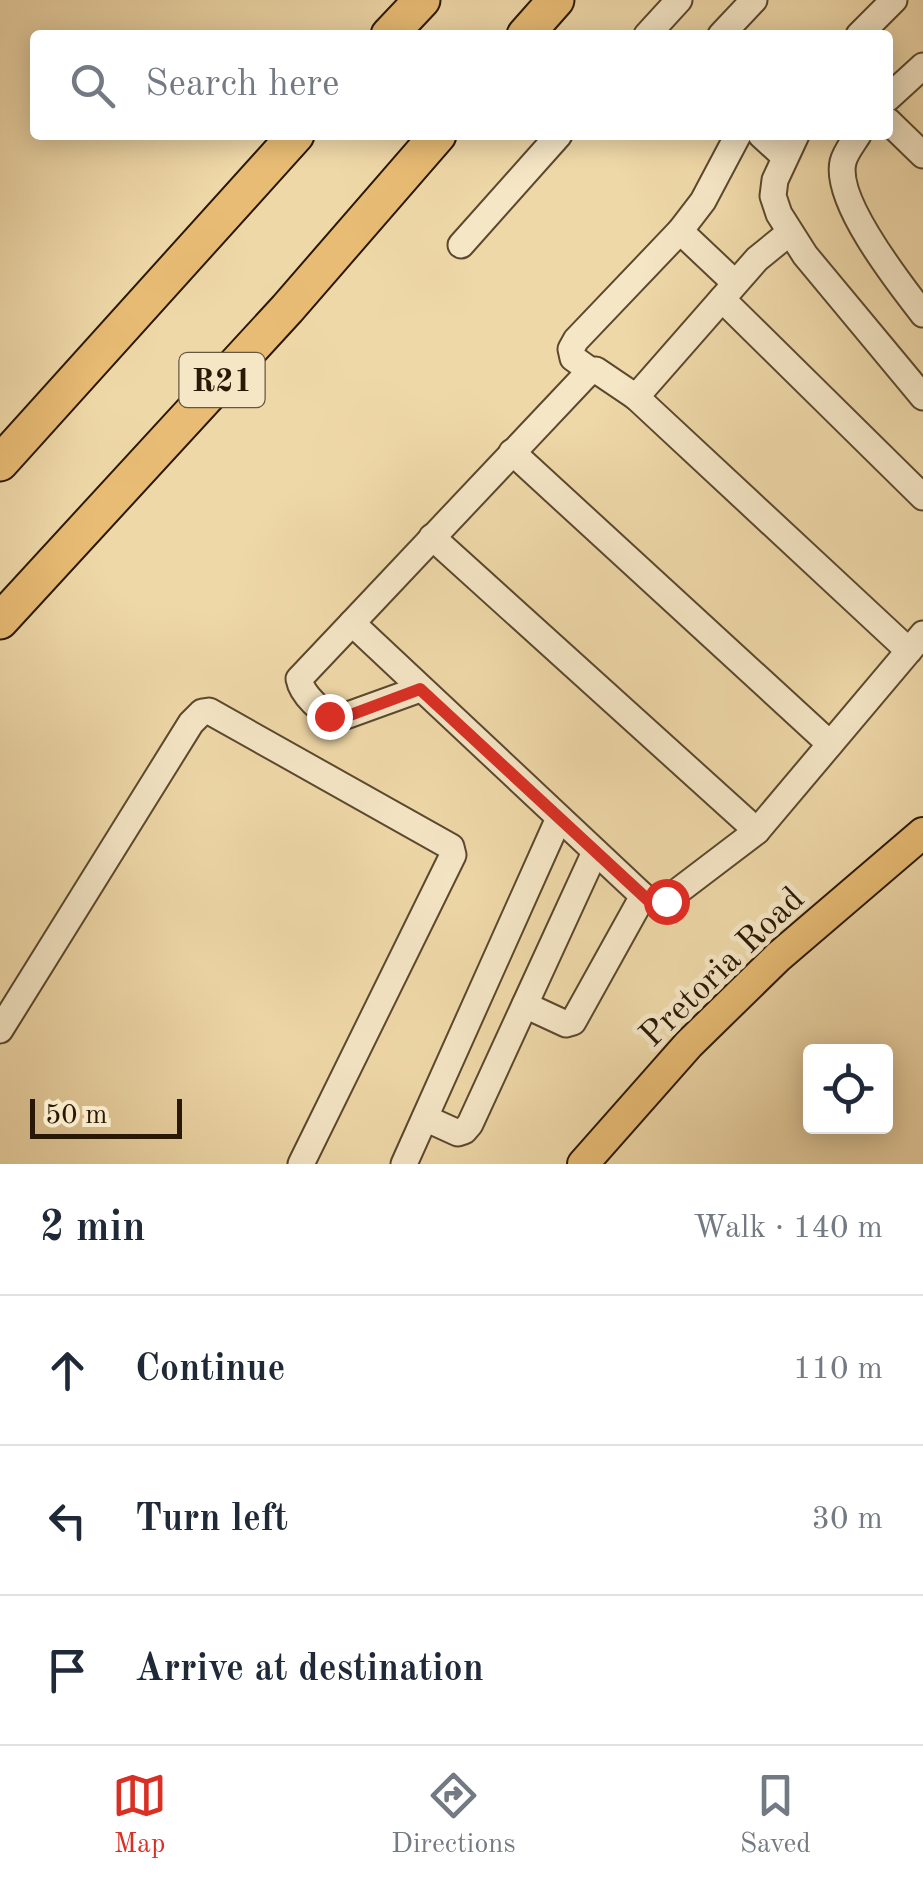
<!DOCTYPE html>
<html lang="en">
<head>
<meta charset="utf-8">
<style>
  :root { --surface:#fff; --page:#f6f6f7; --text:#1f2937; --muted:#747a83; --line:#e0e1e3; --accent:#d93025 }
  body { margin:0; font-family:"Old Standard TT",serif; background:var(--page); color:var(--text) }
  .controls { position:absolute; right:30px; bottom:30px; display:grid; overflow:hidden; border-radius:10px; box-shadow:0 5px 25px #0003 }
  .controls button { width:90px; height:90px; display:grid; place-items:center; padding:0; border:0; border-bottom:2px solid var(--line); background:var(--surface); color:var(--text); font:50px sans-serif }
  .scale { position:absolute; left:30px; bottom:25px; width:152px; box-sizing:border-box; padding-left:10px; border:5px solid #2a1806; border-top:0; font-size:28px; line-height:35px; white-space:nowrap; color:#2a1806; -webkit-text-stroke:8px #f5e6c6; paint-order:stroke }
  .stop { position:absolute; width:30px; height:30px; margin:-22px; border:8px solid #d93025; border-radius:50%; background:#fff }
  .stop.end { background:#d93025; border-color:#fff; box-shadow:0 2px 10px #0008 }
  .list { margin:0; padding:0; list-style:none }
  h2 { display:flex; justify-content:space-between; align-items:center; height:130px; margin:0; padding:0 40px; font-size:42px }
  h2 small { font-size:32px; font-weight:400; color:var(--muted) }
  .list li { display:grid; grid-template-columns:65px 1fr auto; gap:30px; align-items:center; box-sizing:border-box; height:150px; padding:0 40px; border-top:2px solid var(--line) }
  .list b { display:block; font-size:38px; white-space:nowrap }
  .list em { font-size:32px; font-style:normal; color:var(--muted) }
  .icon { flex:none; width:55px; height:55px; fill:none; stroke:currentColor; stroke-width:2; stroke-linecap:round; stroke-linejoin:round }
  .map { position:relative; flex:none; width:923px; height:1164px; overflow:hidden }
  .search { position:absolute; background:var(--surface); box-shadow:0 5px 25px #0003; left:30px; right:30px; top:30px; height:110px; display:flex; align-items:center; gap:25px; box-sizing:border-box; padding:0 35px; border-radius:10px; color:var(--muted); font-size:38px }
  .sheet { height:580px; background:var(--surface) }
  nav { display:flex; justify-content:space-around; align-items:center; box-sizing:border-box; height:140px; border-top:2px solid var(--line); background:var(--surface); font-size:28px; color:var(--muted) }
  nav a { display:grid; justify-items:center; gap:5px }
  nav .on { color:var(--accent) }
  .map>svg:first-child { display:block }
  .lines { fill:none; stroke-linecap:round; stroke-linejoin:round }
  .minor-casing { stroke:#5b482e; stroke-width:29 }
  .major-casing { stroke:#2a1806; stroke-width:34 }
  .highway-casing { stroke:#2a1806; stroke-width:39 }
  .minor { stroke:#f5e6c6; stroke-width:25 }
  .major { stroke:#e8bc74; stroke-width:30 }
  .highway { stroke:#e8bc74; stroke-width:35 }
  .route { stroke:#d93025; stroke-width:12 }
  .labels { text-anchor:middle; stroke-width:10; stroke-linejoin:round; paint-order:stroke }
  .shield { fill:#f5e6c6; stroke:#675640; stroke-width:2.5 }
  .shield-label { font-size:32px; font-weight:bold; fill:#2a1806 }
  .street-label { font-size:35px; fill:#2a1806; stroke:#f5e6c6 }
</style>
</head>
<body>
<div class="map">
<svg width="923" height="1164" viewBox="0 0 923 1164">
  <rect width="100%" height="100%" fill="#efd8a8"/>
  <filter id="stains"><feTurbulence type="fractalNoise" baseFrequency=".002" numOctaves="4"/><feColorMatrix values="0 0 0 0 .2 0 0 0 0 .09 0 0 0 0 .02 0 0 0 .5 -.17"/></filter>
  <radialGradient id="worn" r=".72"><stop offset=".6" stop-color="#630" stop-opacity="0"/><stop offset="1" stop-color="#630" stop-opacity=".3"/></radialGradient>
  <g class="lines">
    <g class="minor-casing">
      <g id="minor">
        <polyline points="647,35 679,0"/>
        <polyline points="721,35 754,0"/>
        <polyline points="859,35 894,0"/>
        <polyline points="888,98 923,66"/>
        <polyline points="888,121 923,155"/>
        <polyline points="761,135 785,157"/>
        <polyline points="796,135 775,180 773,196 779,214 805,255 923,397"/>
        <path d="M858 135C853 143 845 153 843 162 834 201 899 283 923 314"/>
        <polyline points="680,231 735,283"/>
        <polyline points="461,245 559,135"/>
        <polyline points="722,299 923,497"/>
        <polyline points="591,371 573,358 571,349 576,340 680,231 703,201 738,135"/>
        <polyline points="636,397 757,259 789,233"/>
        <polyline points="512,452 830,744"/>
        <polyline points="432,537 757,831"/>
        <path d="M352 623 299 679C302 695 322 713 337 719L420 689"/>
        <polyline points="909,651 636,397 596,370 587,374 352,623 643,896 649,901 658,904 665,901 757,831 923,634"/>
        <polyline points="525,1005 566,1024 573,1022 643,896"/>
        <polyline points="0,1030 191,723 202,712 209,711 451,847 453,855 301,1164"/>
        <polyline points="425,1118 458,1133 464,1131 470,1124 595,852"/>
        <polyline points="404,1164 559,818"/>
      </g>
    </g>
    <g class="major-casing">
      <polyline id="major" points="583,1164 689,1044 778,957 923,833"/>
    </g>
    <g class="highway-casing">
      <g id="highway">
        <polyline points="389,35 422,0"/>
        <polyline points="525,35 556,0"/>
        <polyline points="0,463 296,135"/>
        <polyline points="0,621 287,309 438,135"/>
      </g>
    </g>
    <use href="#minor" class="minor"/>
    <use href="#major" class="major"/>
    <use href="#highway" class="highway"/>
  </g>
  <g class="lines">
    <polyline class="route" points="329,716 337,719 345,717 420,689 649,901 658,904 666,901"/>
  </g>
  <g class="labels">
    <rect class="shield" x="179.5" y="353" width="85" height="54" rx="8"/>
    <g class="shield-label">
      <text x="222" y="391">R21</text>
    </g>
    <g class="street-label">
      <text transform="translate(721 966) rotate(-44)" y="12">Pretoria Road</text>
    </g>
  </g>
  <rect width="100%" height="100%" filter="url(#stains)"/>
  <rect width="100%" height="100%" fill="url(#worn)"/>
</svg>
<div class="controls">
<button><svg class="icon" aria-label="locate" viewBox="0 0 24 24"><circle cx="12" cy="12" r="6"/><path d="M12 2v4M12 18v4M2 12h4M18 12h4"/></svg></button>
</div>
<div class="scale">50 m</div>
<div class="stop" style="left:666px;top:901px"></div>
<div class="stop end" style="left:329px;top:716px"></div>
<div class="search"><svg class="icon" aria-label="search" viewBox="0 0 24 24"><circle cx="10" cy="10" r="6"/><path d="M15 15l6 6"/></svg>Search here</div>
</div>
<section class="sheet">
<h2>2 min<small>Walk · 140 m</small></h2>
<ul class="list">
<li><svg class="icon" aria-label="ahead" viewBox="0 0 24 24"><path d="M12 20V5M6 11l6-6 6 6"/></svg><div><b>Continue</b></div><em>110 m</em></li>
<li><svg class="icon" aria-label="left" viewBox="0 0 24 24"><path d="M17 20v-9H6M10 6l-5 5 5 5"/></svg><div><b>Turn left</b></div><em>30 m</em></li>
<li><svg class="icon" aria-label="arrive" viewBox="0 0 24 24"><path d="M6 21V4h12l-3 4 3 4H6"/></svg><div><b>Arrive at destination</b></div></li>
</ul>
</section>
<nav>
<a class="on"><svg class="icon" aria-label="map" viewBox="0 0 24 24"><path d="M3 6l6-2 6 2 6-2v14l-6 2-6-2-6 2zM9 4v14M15 6v14"/></svg>Map</a>
<a><svg class="icon" aria-label="directions" viewBox="0 0 24 24"><path d="M12 3l9 9-9 9-9-9zM9 14v-3h6M13 9l2 2-2 2"/></svg>Directions</a>
<a><svg class="icon" aria-label="saved" viewBox="0 0 24 24"><path d="M7 4h10v16l-5-4-5 4z"/></svg>Saved</a>
</nav>
</body>
</html>
